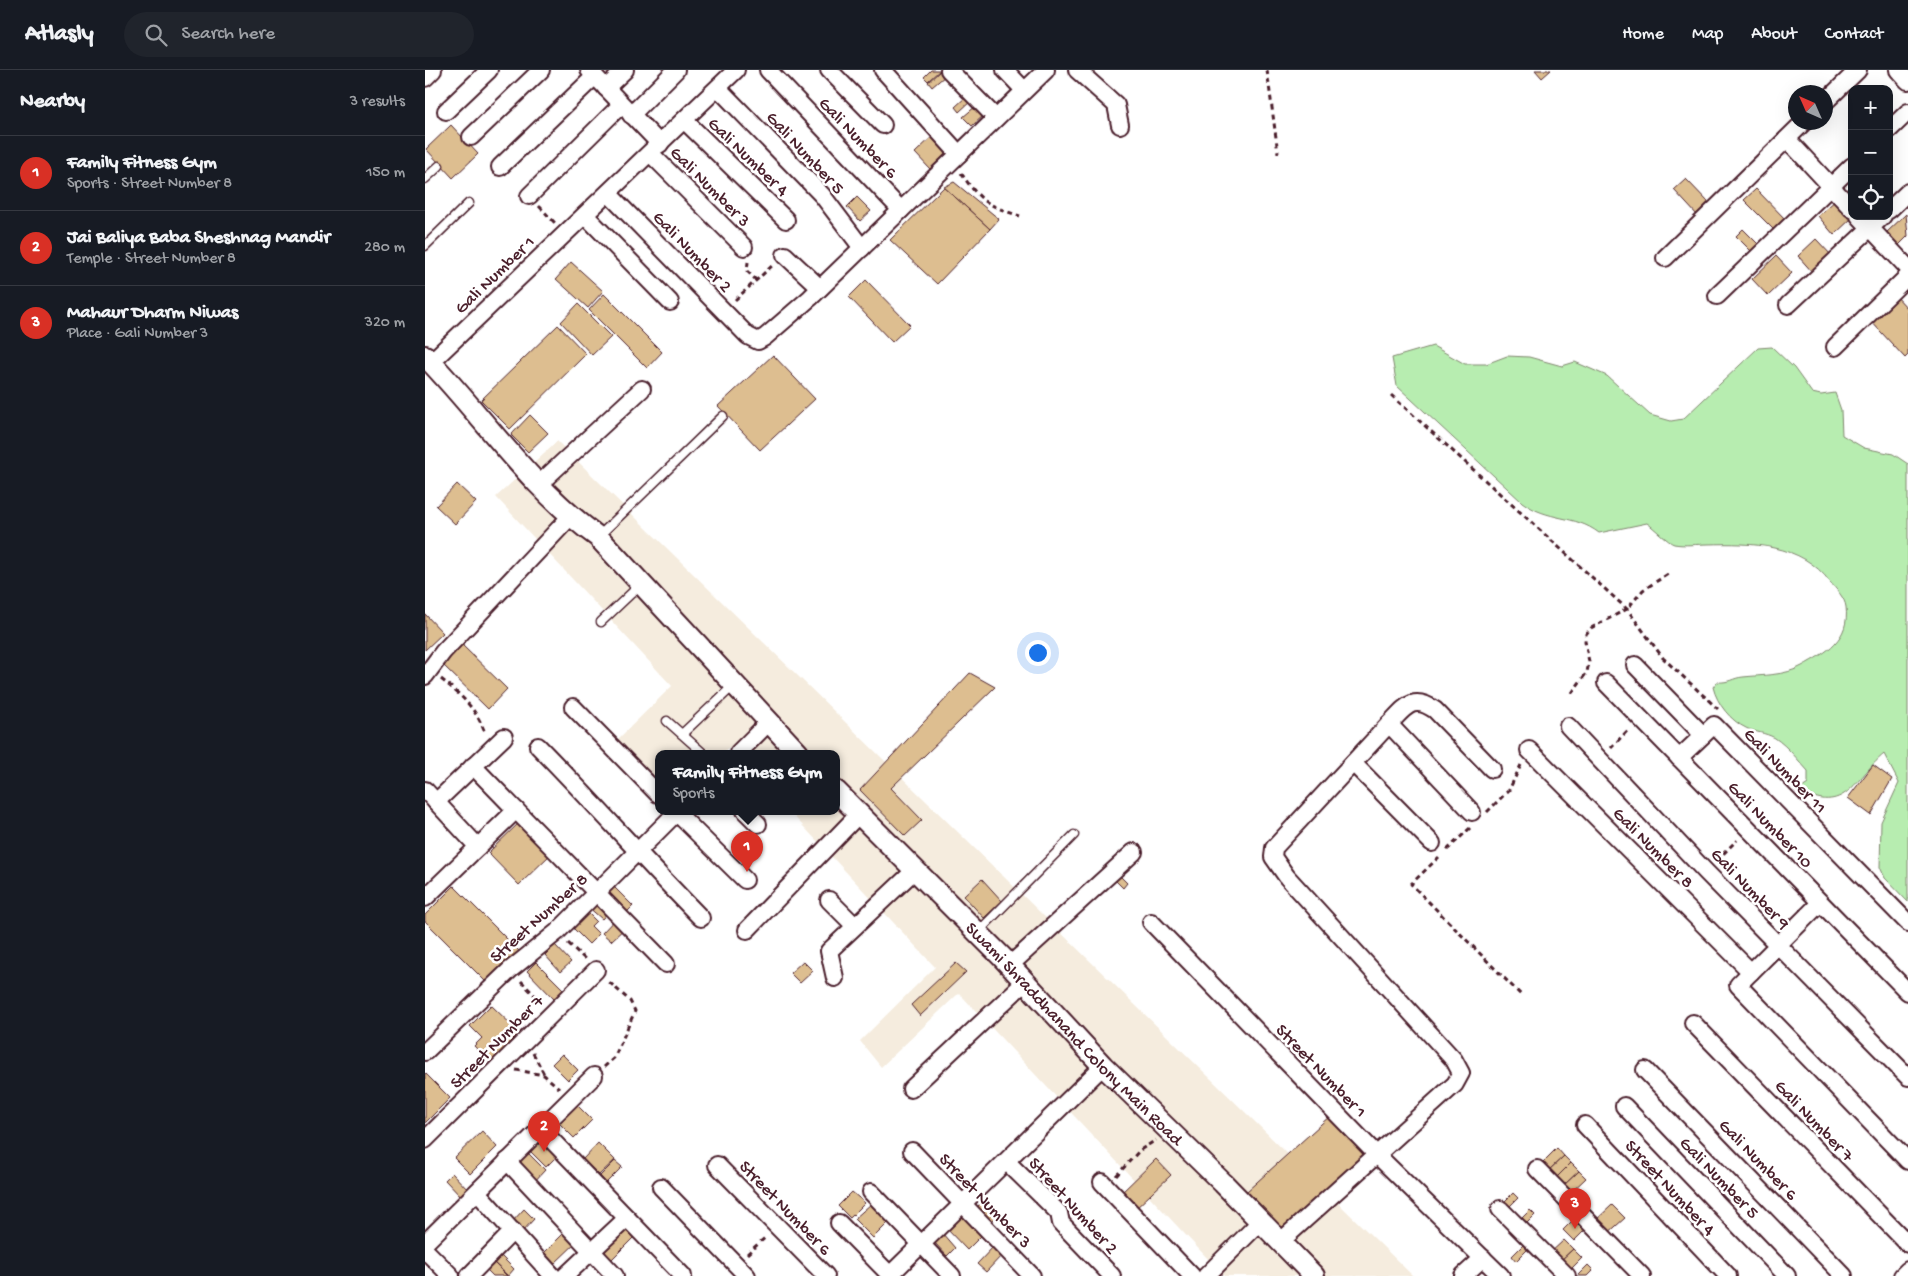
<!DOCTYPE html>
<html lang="en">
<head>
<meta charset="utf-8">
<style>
  :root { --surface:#171b24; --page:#20242c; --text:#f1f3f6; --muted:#9ea1a6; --line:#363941; --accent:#d93025 }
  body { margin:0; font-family:"Gochi Hand",sans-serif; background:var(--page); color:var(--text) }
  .controls { position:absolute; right:15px; top:15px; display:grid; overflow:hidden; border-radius:10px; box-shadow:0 5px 20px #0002 }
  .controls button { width:45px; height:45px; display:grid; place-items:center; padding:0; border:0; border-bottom:1px solid var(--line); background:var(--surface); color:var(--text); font:25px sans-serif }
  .compass { position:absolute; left:1363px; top:15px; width:45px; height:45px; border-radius:50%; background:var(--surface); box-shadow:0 5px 20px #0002; rotate:315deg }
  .you { position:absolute; left:612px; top:582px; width:18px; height:18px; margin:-12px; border:4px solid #fff; border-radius:50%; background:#1a73e8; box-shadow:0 0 0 8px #1a73e833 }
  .badge { display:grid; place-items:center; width:32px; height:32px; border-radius:50%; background:var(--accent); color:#fff; font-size:16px; font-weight:700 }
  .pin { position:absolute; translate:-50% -41px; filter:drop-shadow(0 1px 2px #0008) }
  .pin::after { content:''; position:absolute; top:26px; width:18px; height:15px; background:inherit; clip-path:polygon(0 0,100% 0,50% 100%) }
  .popup { position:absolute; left:230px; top:680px; width:185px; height:65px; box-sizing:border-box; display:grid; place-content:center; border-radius:10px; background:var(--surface); filter:drop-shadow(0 1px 4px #0005); font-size:16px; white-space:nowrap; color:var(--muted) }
  .popup b { font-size:19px; color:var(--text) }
  .popup::after { content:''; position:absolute; left:50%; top:100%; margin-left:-10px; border:10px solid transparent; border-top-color:var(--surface) }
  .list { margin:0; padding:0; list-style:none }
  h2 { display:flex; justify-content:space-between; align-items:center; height:65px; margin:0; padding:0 20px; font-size:21px }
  h2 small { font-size:16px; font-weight:400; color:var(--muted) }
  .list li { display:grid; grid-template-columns:32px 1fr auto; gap:15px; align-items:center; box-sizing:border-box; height:75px; padding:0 20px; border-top:1px solid var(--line) }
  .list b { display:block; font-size:19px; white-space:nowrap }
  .list p { margin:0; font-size:16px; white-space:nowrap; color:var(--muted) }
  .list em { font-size:16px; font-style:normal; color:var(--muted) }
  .icon { flex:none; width:28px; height:28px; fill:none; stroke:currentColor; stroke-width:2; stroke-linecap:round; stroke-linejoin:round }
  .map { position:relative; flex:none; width:1483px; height:1206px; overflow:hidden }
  header { display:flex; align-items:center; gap:30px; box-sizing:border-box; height:70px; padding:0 25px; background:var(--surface); border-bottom:1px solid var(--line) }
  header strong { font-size:24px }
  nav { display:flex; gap:28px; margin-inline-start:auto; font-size:18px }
  .search { width:350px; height:45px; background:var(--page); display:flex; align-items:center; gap:12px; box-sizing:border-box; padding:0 18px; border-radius:28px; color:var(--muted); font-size:19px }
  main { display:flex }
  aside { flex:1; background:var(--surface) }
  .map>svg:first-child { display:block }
  .built { fill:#f5ecde }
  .green { fill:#b7edb0; stroke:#80866e }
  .building { fill:#ddbe90; stroke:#4a1f2b }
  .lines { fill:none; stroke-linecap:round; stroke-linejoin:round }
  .service-casing { stroke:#4a1f2b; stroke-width:11 }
  .minor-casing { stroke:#4a1f2b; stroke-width:20 }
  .tertiary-casing { stroke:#4a1f2b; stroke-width:24 }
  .path { stroke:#4a1f2b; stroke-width:3; stroke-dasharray:5 4; stroke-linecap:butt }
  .service { stroke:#fff; stroke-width:8 }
  .minor { stroke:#fff; stroke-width:16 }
  .tertiary { stroke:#fff; stroke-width:20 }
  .labels { text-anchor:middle; stroke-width:5; stroke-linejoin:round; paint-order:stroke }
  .street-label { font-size:18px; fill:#4a1f2b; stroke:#fff }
</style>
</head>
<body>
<header>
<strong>Atlasly</strong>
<div class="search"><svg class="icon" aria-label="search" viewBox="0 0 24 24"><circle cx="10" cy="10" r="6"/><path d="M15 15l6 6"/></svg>Search here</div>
<nav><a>Home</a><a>Map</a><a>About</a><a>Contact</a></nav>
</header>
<main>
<aside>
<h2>Nearby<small>3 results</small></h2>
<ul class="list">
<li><span class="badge">1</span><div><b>Family Fitness Gym</b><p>Sports · Street Number 8</p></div><em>150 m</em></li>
<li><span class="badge">2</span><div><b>Jai Baliya Baba Sheshnag Mandir</b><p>Temple · Street Number 8</p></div><em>280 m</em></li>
<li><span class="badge">3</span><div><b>Mahaur Dharm Niwas</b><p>Place · Gali Number 3</p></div><em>320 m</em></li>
</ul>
</aside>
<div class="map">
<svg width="1483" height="1206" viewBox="0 0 1483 1206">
  <rect width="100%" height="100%" fill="#fff"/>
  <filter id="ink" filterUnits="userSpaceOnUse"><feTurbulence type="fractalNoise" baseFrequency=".02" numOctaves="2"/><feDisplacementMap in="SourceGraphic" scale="10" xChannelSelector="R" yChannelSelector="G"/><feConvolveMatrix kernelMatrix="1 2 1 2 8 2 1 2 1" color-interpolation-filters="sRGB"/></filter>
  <g filter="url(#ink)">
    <polygon class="built" points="132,371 988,1206 799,1206 534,923 456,997 435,971 510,897 364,741 411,741 411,683 310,683 304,677 297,683 233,683 233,718 189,673 247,616 71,427"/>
    <path class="green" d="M1008 276 1040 294H1061L1082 286 1104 287 1137 296 1150 292 1182 306 1225 345 1246 351 1258 349 1333 278 1347 277 1369 298 1387 323 1396 325 1410 323 1416 340 1417 365 1439 378 1468 384 1483 394V832L1460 808 1455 797 1456 752 1474 713 1459 684C1429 709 1420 747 1374 720L1383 714V701C1372 689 1363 677 1350 668 1339 662 1331 663 1321 658 1306 651 1292 634 1288 617L1292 612C1305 613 1307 608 1318 607 1336 605 1360 606 1377 596 1402 582 1425 569 1421 537 1420 528 1411 519 1405 512 1376 473 1328 473 1283 474 1273 474 1259 476 1249 474 1244 473 1228 457 1222 453L1174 463C1149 444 1124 452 1097 432L972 316 967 288Z"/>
    <g class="building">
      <polygon points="506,0 515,0 503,11 499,7"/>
      <polygon points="1110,0 1126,0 1117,8"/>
      <polygon points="515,1 520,6 507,17 503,12"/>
      <polygon points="542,26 546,31 534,42 530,37"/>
      <polygon points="551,36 559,45 547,56 538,47"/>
      <polygon points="26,55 53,84 28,108 1,79"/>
      <polygon points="511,63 526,79 505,99 490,83"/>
      <polygon points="1261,109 1285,134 1273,146 1249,120"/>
      <polygon points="529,112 574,149 565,159 519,117"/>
      <polygon points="519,117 565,159 512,214 465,170"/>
      <polygon points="1331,119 1363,152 1352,163 1319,130"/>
      <polygon points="432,127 446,141 435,151 422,137"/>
      <polygon points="1412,129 1428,147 1409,165 1393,146"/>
      <polygon points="1481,144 1483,166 1474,175 1461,163"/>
      <polygon points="1318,159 1335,176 1328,183 1311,166"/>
      <polygon points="1391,169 1408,187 1389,204 1373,186"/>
      <polygon points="1351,186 1367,203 1343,226 1327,209"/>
      <polygon points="146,192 178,221 163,238 131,209"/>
      <polygon points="441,210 485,255 467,272 424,227"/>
      <polygon points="179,224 237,282 222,298 164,240"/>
      <polygon points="1470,225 1483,239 1483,285 1480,288 1444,249"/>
      <polygon points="153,234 186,267 167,285 136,252"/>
      <polygon points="133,255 161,284 85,359 56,330"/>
      <polygon points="348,285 390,329 335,380 293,336"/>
      <polygon points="105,345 123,363 103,382 86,365"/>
      <polygon points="32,414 51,432 30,454 11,436"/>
      <polygon points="0,544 18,563 0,580"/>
      <polygon points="35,573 82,619 63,639 16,593"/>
      <polygon points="545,603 570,617 466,718 497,750 480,766 435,720"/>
      <polygon points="1448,695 1467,709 1446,745 1423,728"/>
      <polygon points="98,749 129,781 94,815 63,783"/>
      <polygon points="693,804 702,813 698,818 689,809"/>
      <polygon points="557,809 577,831 559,848 539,826"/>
      <polygon points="185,813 208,836 198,846 175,824"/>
      <polygon points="29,816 94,881 62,913 0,851 0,845"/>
      <polygon points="170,826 185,840 177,849 162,836"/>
      <polygon points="158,838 171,851 166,856 174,864 164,874 143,853"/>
      <polygon points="193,846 202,856 186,871 177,863"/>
      <polygon points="130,875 146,892 135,902 120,885"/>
      <polygon points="378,891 388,901 375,913 365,903"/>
      <polygon points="111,892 139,920 129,929 102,901"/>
      <polygon points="531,893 541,902 495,946 486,935"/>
      <polygon points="66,935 96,964 67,993 49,976 57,968 45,956"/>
      <polygon points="137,984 153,1000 143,1010 127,994"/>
      <polygon points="0,1003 25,1028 0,1053"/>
      <polygon points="147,1030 167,1050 149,1068 129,1048"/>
      <polygon points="906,1045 942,1084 857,1160 821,1122"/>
      <polygon points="57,1061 72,1077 45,1104 29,1088"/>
      <polygon points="117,1066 134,1084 121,1097 104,1080"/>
      <polygon points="173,1073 190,1090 174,1105 158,1089"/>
      <polygon points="1132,1078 1139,1086 1121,1103 1114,1096"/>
      <polygon points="103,1083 120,1100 107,1114 90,1096"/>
      <polygon points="1139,1086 1146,1093 1129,1110 1121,1103"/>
      <polygon points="731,1089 746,1105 707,1142 692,1127"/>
      <polygon points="190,1091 197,1097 181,1113 175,1106"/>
      <polygon points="1146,1093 1154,1101 1136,1118 1129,1110"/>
      <polygon points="1154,1101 1161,1108 1143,1125 1136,1118"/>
      <polygon points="27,1103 44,1121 37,1128 20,1110"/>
      <polygon points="427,1122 440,1133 425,1148 413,1136"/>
      <polygon points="1088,1123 1093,1128 1081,1140 1076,1135"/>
      <polygon points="560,1129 574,1143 561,1156 547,1142"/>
      <polygon points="446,1134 464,1152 448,1168 429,1149"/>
      <polygon points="1187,1135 1200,1148 1181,1165 1169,1152"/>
      <polygon points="99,1139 109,1149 96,1163 86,1153"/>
      <polygon points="1105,1140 1110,1145 1098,1157 1093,1152"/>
      <polygon points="536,1141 558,1164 542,1180 520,1157"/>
      <polygon points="1152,1146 1163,1157 1149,1171 1138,1160"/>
      <polygon points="199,1156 210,1166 182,1194 172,1183"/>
      <polygon points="143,1159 154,1170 128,1195 118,1184"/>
      <polygon points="517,1163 530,1178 522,1186 508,1171"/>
      <polygon points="1139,1170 1148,1179 1133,1193 1124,1184"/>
      <polygon points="1099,1174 1104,1178 1091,1191 1087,1186"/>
      <polygon points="569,1176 578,1184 561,1202 552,1194"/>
      <polygon points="1148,1179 1157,1188 1142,1203 1133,1193"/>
      <polygon points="72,1182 89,1199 83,1206 65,1189"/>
      <polygon points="65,1189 82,1206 68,1206 58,1196"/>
      <polygon points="1163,1195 1168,1200 1162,1206 1152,1206"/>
    </g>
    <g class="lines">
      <g class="service-casing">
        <g id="service">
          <polyline points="0,109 14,96"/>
          <polyline points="0,176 44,133"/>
          <polyline points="173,467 298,346"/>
          <polyline points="176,552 215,515"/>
          <polyline points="242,651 278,683"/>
          <polyline points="257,664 309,615"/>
          <polyline points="554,861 649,765"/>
        </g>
      </g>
      <g class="minor-casing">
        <g id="minor">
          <polyline points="164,0 235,74"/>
          <polyline points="343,0 476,140"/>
          <polyline points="404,0 458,55"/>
          <polyline points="458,0 534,84"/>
          <polyline points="524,0 571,48"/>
          <polyline points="580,0 599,20"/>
          <polyline points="652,0 691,35 695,55"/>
          <polyline points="1473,0 1483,11"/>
          <polyline points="0,8 8,0"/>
          <polyline points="181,18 200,0"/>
          <polyline points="293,18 397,125 437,178"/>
          <polyline points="1400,32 1433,0"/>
          <polyline points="21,41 64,0"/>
          <polyline points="206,45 251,0"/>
          <polyline points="259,50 361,150"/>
          <polyline points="1464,60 1483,42"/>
          <polyline points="46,67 116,0"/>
          <polyline points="1362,69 1427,139"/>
          <polyline points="225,83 319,177"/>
          <polyline points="75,97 170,6"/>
          <polyline points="183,123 323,266 333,271 340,267 385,228 621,0"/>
          <polyline points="104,126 196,35"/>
          <polyline points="1464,140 1483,122"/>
          <polyline points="160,145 245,232"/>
          <polyline points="1434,146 1483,198"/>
          <polyline points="360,185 395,218"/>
          <polyline points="1240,188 1379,52"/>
          <polyline points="1292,226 1427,96"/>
          <polyline points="1363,235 1458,146"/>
          <polyline points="1410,277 1483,206"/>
          <polyline points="6,292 311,0"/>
          <polyline points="114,414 217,319"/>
          <polyline points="1210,595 1278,665"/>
          <polyline points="0,606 18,582 145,447"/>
          <polyline points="1181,613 1483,922"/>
          <polyline points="148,637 233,724"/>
          <polyline points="964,654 1047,742"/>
          <polyline points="1143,656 1281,802 1483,1007"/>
          <path d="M113 676C169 733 221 792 276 848"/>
          <polyline points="1104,680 1326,902"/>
          <polyline points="313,683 343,653"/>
          <polyline points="1254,688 1289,655 1483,853"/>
          <polyline points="928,693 1007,773"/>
          <polyline points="48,696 241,894"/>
          <polyline points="0,720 53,777"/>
          <polyline points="11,732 79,667"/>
          <polyline points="250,741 320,810"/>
          <polyline points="320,741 333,754"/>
          <polyline points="0,828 91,740"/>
          <polyline points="404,830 430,856"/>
          <polyline points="1395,833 1313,915 1483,1091"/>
          <polyline points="726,852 951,1084 1076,1206"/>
          <polyline points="322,860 434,744"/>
          <polyline points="585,895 709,782"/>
          <polyline points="410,908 404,881 490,800"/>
          <polyline points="1268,953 1483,1174"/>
          <polyline points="0,982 85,900 132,862 253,741"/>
          <polyline points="1220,1000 1419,1206"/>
          <polyline points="486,1019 600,912"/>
          <polyline points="1199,1036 1362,1206"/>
          <polyline points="1160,1055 1303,1206"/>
          <polyline points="115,1058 258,1206"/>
          <polyline points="0,1070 171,900"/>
          <polyline points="487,1081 607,1206"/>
          <polyline points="82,1091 190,1206"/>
          <polyline points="582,1092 634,1143 636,1153 687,1206"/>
          <polyline points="292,1095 401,1206"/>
          <polyline points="1112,1099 1217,1206"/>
          <polyline points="677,1112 767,1206"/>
          <polyline points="236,1117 322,1206"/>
          <polyline points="52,1122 128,1206"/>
          <polyline points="446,1122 527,1206"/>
          <polyline points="1075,1139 1142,1206"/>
          <polyline points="414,1153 466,1206"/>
          <path d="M855 1172 1030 1014 1036 1003 1029 990 862 807 848 787 849 778 964 654C980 638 987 624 1010 640L1067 699"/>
          <polyline points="0,1173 169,1006"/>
          <polyline points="0,1180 26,1206"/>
          <polyline points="465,1205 678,996"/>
          <polyline points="44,1206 88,1161"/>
          <polyline points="140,1206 202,1148"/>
          <polyline points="781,1206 835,1152"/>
          <polyline points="1038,1206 1058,1188"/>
          <polyline points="1477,1206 1483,1200"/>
        </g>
      </g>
      <g class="tertiary-casing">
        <g id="tertiary">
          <path d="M0 286C58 346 105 418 173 467L373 683"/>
          <path id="s1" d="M411 721 577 887 678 996 798 1113 889 1206"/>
        </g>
      </g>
      <g class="path">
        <polyline points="842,0 853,83"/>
        <path d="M536 103C556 132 562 135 595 146"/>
        <polyline points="114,136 130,153"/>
        <polyline points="323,192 322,201 331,210"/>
        <polyline points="310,230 349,194"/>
        <polyline points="966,325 1202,539 1238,588 1293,639"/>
        <path d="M16 609C36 625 51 638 60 663"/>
        <polyline points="1147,623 1162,602 1164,592 1160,571 1161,564 1166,558 1202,539 1218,520 1243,504"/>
        <polyline points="1186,678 1204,659"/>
        <polyline points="1062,742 1084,720 1096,695"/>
        <polyline points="1022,780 1045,758"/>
        <polyline points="1014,787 986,814 1096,925"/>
        <polyline points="1292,790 1312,770"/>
        <polyline points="143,873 160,889"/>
        <polyline points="96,911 116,932"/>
        <polyline points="108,983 119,1004"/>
        <polyline points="179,997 189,988 210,941 205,931 183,911"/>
        <polyline points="91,1000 119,1005 134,1018"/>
        <polyline points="691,1106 715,1080 731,1070"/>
        <polyline points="322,1184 342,1166"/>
      </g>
      <use href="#service" class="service"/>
      <use href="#minor" class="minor"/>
      <use href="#tertiary" class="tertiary"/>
    </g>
  </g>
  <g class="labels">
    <g class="street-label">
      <text transform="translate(434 67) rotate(46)" y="6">Gali Number 6</text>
      <text transform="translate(381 82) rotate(47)" y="6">Gali Number 5</text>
      <text transform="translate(324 86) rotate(44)" y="6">Gali Number 4</text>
      <text transform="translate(286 116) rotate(45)" y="6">Gali Number 3</text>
      <text transform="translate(268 181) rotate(46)" y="6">Gali Number 2</text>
      <text transform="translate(69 204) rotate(-44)" y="6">Gali Number 1</text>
      <text transform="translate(1361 700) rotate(46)" y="6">Gali Number 11</text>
      <text transform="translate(1346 754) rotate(46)" y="6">Gali Number 10</text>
      <text transform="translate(1229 777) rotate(45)" y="6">Gali Number 8</text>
      <text transform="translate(1326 818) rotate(46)" y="6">Gali Number 9</text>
      <text transform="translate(113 847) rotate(-42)" y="6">Street Number 8</text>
      <text dy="6" stroke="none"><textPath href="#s1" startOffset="340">Swami Shraddhanand Colony Main Road</textPath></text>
      <text transform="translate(71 971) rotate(-45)" y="6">Street Number 7</text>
      <text transform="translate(897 1000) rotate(46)" y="6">Street Number 1</text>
      <text transform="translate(1390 1050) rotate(46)" y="6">Gali Number 7</text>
      <text transform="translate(1334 1089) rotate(46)" y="6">Gali Number 6</text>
      <text transform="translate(1295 1107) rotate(46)" y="6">Gali Number 5</text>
      <text transform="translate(1246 1117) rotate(47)" y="6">Street Number 4</text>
      <text transform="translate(561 1130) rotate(46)" y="6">Street Number 3</text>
      <text transform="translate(649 1135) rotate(48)" y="6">Street Number 2</text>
      <text transform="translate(361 1137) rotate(46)" y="6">Street Number 6</text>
    </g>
  </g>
</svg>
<div class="controls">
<button>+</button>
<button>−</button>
<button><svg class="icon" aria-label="locate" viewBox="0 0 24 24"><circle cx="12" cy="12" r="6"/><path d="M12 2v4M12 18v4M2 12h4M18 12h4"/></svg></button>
</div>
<svg class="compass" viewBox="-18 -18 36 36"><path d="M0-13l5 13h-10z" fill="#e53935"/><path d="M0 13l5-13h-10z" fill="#9ea1a6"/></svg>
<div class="you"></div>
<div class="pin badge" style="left:322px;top:802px">1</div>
<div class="popup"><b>Family Fitness Gym</b>Sports</div>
<div class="pin badge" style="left:119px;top:1082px">2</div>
<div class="pin badge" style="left:1150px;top:1159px">3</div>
</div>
</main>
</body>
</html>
